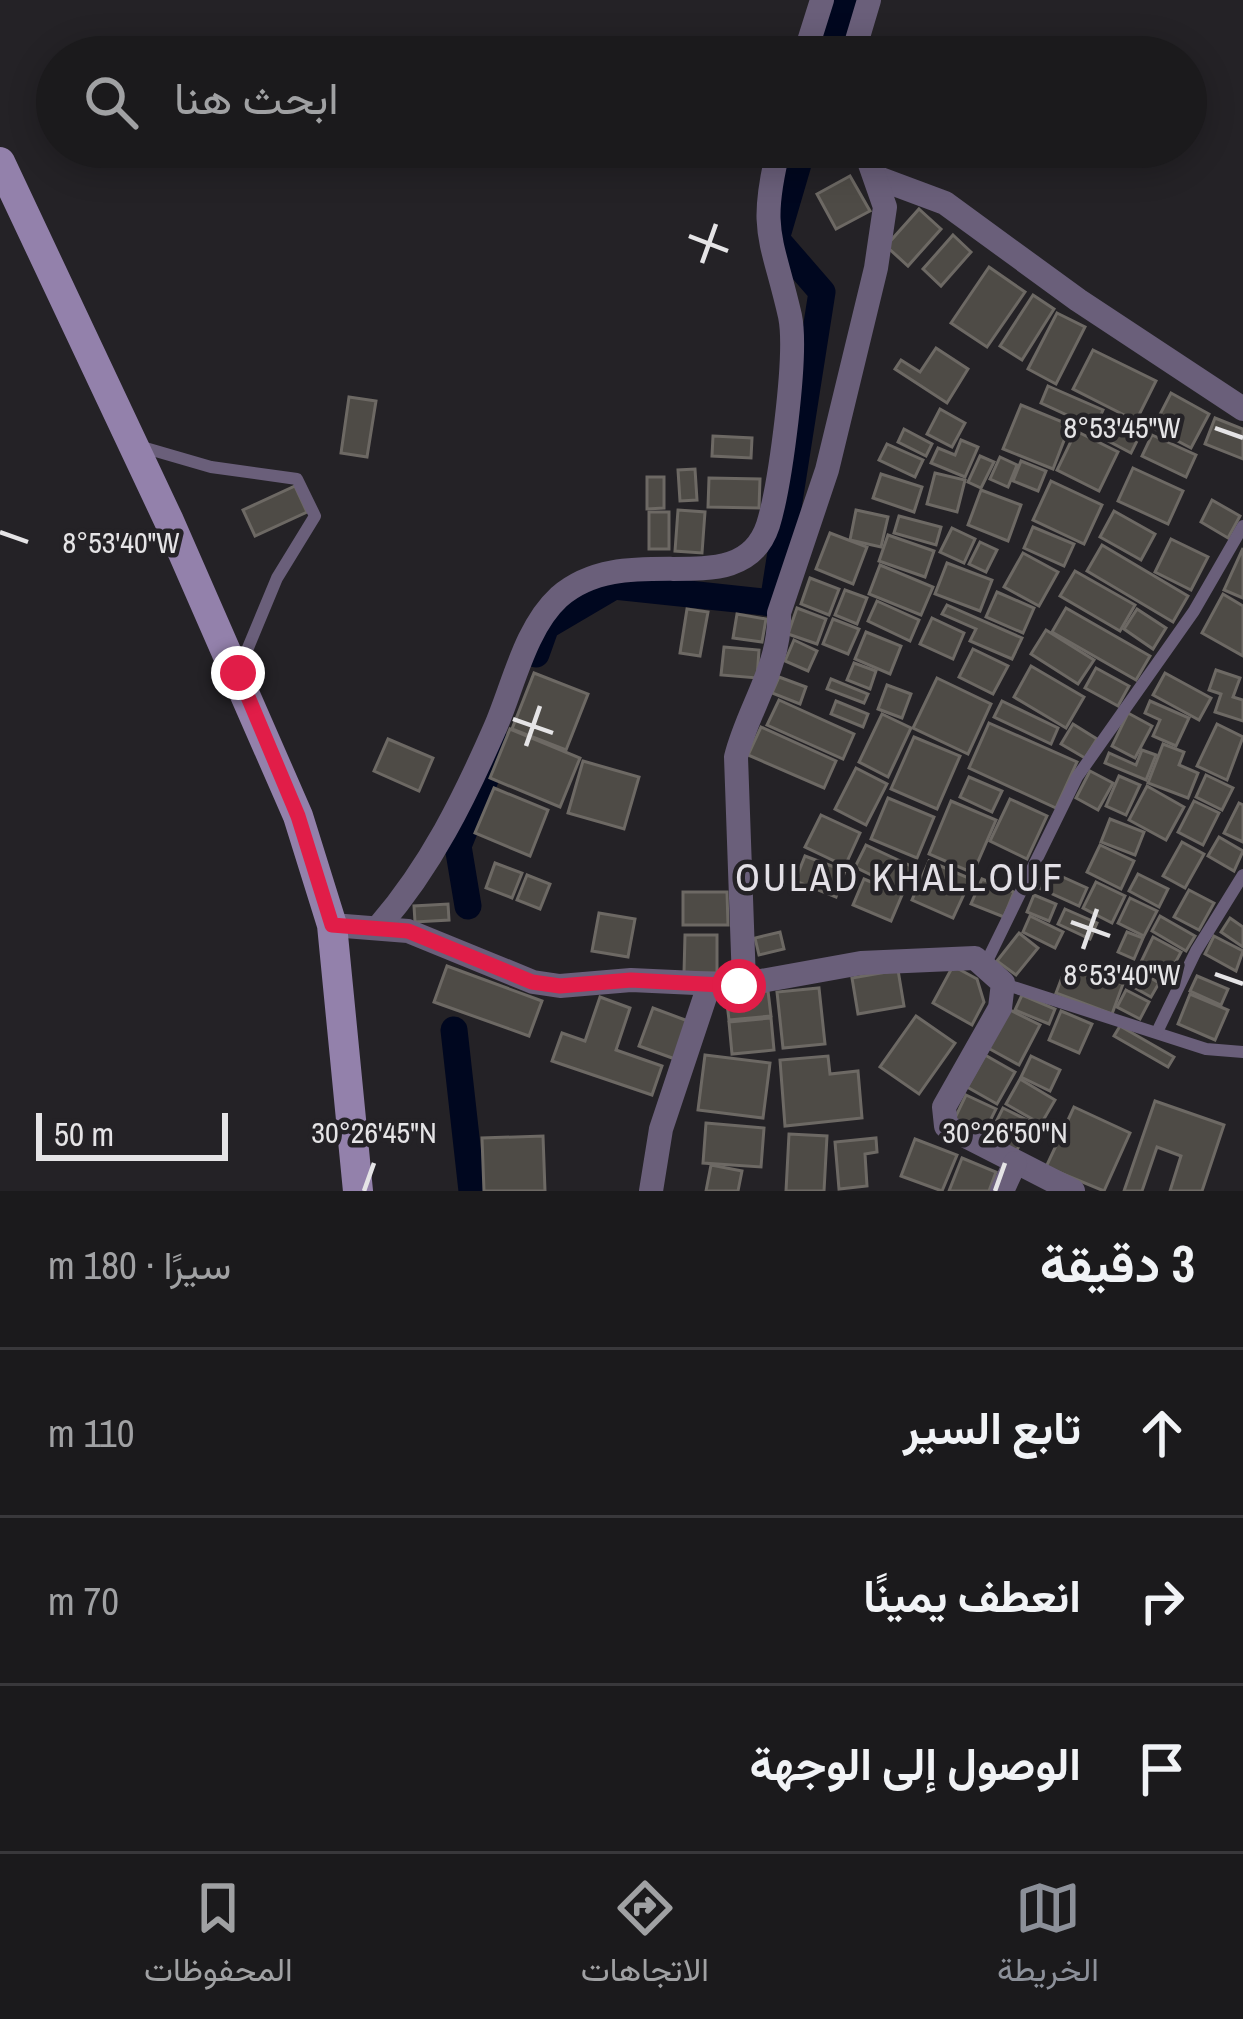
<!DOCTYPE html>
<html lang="ar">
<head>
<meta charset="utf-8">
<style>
  :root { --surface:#1b1a1c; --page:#282729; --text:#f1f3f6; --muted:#a0a1a3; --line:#39383b; --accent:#8c9099 }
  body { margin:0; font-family:"Archivo Narrow",Vazirmatn,sans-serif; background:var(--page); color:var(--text); direction:rtl }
  .scale { position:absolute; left:36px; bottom:30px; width:192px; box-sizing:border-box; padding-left:12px; border:6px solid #e5e4e6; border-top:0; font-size:33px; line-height:42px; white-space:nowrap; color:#e5e4e6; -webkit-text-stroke:9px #242226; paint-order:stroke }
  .stop { position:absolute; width:36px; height:36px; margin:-27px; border:9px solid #e11d48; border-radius:50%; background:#fff }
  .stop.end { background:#e11d48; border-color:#fff; box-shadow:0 3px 12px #0008 }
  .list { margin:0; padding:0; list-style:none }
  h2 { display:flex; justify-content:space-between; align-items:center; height:156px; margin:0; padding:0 48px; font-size:51px }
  h2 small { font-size:39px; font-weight:400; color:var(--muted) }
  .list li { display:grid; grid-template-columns:78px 1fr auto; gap:36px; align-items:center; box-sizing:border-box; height:168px; padding:0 48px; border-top:3px solid var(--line) }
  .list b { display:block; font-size:45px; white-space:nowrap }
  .list em { font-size:39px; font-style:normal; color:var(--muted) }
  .icon { flex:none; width:66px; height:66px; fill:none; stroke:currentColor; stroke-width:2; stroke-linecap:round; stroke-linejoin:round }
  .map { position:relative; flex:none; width:1243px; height:1191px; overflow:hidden; direction:ltr }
  .search { position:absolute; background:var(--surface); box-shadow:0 6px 30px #0003; left:36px; right:36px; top:36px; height:132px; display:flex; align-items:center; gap:30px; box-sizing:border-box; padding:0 42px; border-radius:66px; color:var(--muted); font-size:45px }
  .sheet { height:660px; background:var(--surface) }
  nav { display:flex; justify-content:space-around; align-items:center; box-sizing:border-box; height:168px; border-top:3px solid var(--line); background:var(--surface); font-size:33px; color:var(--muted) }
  nav a { display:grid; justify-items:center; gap:6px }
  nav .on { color:var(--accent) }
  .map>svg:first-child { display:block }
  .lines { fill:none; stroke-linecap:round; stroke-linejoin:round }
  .canal { stroke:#00071f; stroke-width:27 }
  .building { fill:#4e4b46; stroke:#6d6964; stroke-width:3 }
  .lane { stroke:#6a5f7a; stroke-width:12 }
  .street { stroke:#6a5f7a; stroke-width:24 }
  .secondary { stroke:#9381ab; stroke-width:30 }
  .route { stroke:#e11d48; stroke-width:15 }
  .ticks { fill:none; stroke:#e5e4e6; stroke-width:4.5 }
  .labels { text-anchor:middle; stroke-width:9; stroke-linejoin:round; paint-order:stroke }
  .quarter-label { font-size:39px; letter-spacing:3px; fill:#e3e0e6; stroke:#242226 }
  .ticks-label { font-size:30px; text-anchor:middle; fill:#e5e4e6; stroke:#242226; stroke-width:9; stroke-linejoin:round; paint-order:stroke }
</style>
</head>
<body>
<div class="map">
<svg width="1243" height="1191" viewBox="0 0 1243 1191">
  <rect width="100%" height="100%" fill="#242226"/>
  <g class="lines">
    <g class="canal">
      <polyline points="829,57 845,0"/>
      <polyline points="536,654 546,626 614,586 773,603 822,292 776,239 803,147"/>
      <polyline points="468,906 458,846 499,745"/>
      <polyline points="454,1030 472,1191"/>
    </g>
  </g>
  <g class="building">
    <polygon points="850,176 870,211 836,229 817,194"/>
    <polygon points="919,209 941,229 908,266 886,246"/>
    <polygon points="953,235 971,252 941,286 923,269"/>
    <polygon points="989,267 1025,292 987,347 951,323"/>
    <polygon points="1033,295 1054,309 1022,360 1000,346"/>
    <polygon points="1057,313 1085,327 1056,384 1028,369"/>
    <polygon points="936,348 968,369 947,403 895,369 901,360 920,372"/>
    <polygon points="1093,350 1156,381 1136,421 1073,389"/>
    <polygon points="1048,386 1103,410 1095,428 1041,403"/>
    <polygon points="1171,393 1209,414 1191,448 1153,428"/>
    <polygon points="349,397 376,401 367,457 341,453"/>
    <polygon points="1021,405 1070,425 1053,469 1003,449"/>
    <polygon points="940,409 965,423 952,447 927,434"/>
    <polygon points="1107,416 1141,433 1131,453 1097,435"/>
    <polygon points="1215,418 1243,429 1243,459 1205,444"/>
    <polygon points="904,429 932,444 926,456 898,442"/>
    <polygon points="1076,431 1118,452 1099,491 1057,470"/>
    <polygon points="1152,435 1196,455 1186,477 1142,456"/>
    <polygon points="713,436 752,438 751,458 712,456"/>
    <polygon points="961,440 978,447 965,477 931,463 938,448 955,455"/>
    <polygon points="887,444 923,460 915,477 879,460"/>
    <polygon points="980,456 994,462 981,488 968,482"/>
    <polygon points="1000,457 1017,465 1008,487 990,479"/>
    <polygon points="1021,461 1046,471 1038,491 1013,481"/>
    <polygon points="1133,468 1183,491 1168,524 1118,501"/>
    <polygon points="695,469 697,500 680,501 678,470"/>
    <polygon points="935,473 965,480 957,512 927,504"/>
    <polygon points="881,474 922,487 914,512 873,498"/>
    <polygon points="647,477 664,477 664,508 647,509"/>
    <polygon points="709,478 760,479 759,508 708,507"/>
    <polygon points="1051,481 1102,505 1084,544 1033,520"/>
    <polygon points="295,486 307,512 255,536 243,510"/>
    <polygon points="981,490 1021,505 1008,541 968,525"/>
    <polygon points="1212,500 1240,516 1228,538 1201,522"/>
    <polygon points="678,510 705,512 702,553 675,551"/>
    <polygon points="856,510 888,517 881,547 850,540"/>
    <polygon points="1114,511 1155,534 1141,560 1100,537"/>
    <rect x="649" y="512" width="20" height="37"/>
    <polygon points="899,516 941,527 936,545 894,533"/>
    <polygon points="1033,527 1074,544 1064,566 1024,548"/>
    <polygon points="952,528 975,539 964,563 940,552"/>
    <polygon points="830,533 867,547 853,584 816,569"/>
    <polygon points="888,535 934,551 925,577 879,561"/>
    <polygon points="1171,539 1208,557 1191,590 1155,572"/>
    <polygon points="980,542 997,550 986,572 969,564"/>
    <polygon points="1102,545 1188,596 1173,622 1087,571"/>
    <polygon points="1243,548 1243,598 1224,590"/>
    <polygon points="1023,553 1058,572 1039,606 1004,587"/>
    <polygon points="947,563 992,580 980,611 935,594"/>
    <polygon points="880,565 933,587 921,615 869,594"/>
    <polygon points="1075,571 1135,605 1120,631 1060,596"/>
    <polygon points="810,578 839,589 829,615 801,604"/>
    <polygon points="845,590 867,598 857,624 835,615"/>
    <polygon points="997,592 1034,608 1023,633 986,617"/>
    <polygon points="1223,594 1243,606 1243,656 1202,633"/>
    <polygon points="877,601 919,620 910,641 868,621"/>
    <polygon points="947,605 1022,638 1012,659 970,641 976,629 942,614"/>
    <polygon points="797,608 826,619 817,644 788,634"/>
    <polygon points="1066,608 1150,656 1136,680 1052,632"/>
    <polygon points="687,609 708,612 700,656 680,653"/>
    <polygon points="1137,609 1166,628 1153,649 1124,629"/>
    <polygon points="737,614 766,619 762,642 733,638"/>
    <polygon points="932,618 964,633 953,659 920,644"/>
    <polygon points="833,619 859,629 848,654 823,644"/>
    <polygon points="1046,630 1094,660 1078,684 1031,654"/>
    <polygon points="866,632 901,646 890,674 855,659"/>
    <polygon points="794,640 817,651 808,671 785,661"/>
    <polygon points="724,647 759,650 757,678 721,675"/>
    <polygon points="973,649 1008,666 993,694 959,677"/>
    <polygon points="854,663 876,671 870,689 847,680"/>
    <polygon points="1031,666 1084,697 1066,728 1014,697"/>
    <polygon points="1096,668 1129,686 1118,706 1085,688"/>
    <polygon points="1216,670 1240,678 1233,697 1243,700 1243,721 1215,712 1221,694 1209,690"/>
    <polygon points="534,673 588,694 566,750 512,729"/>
    <polygon points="1165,673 1211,698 1199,720 1153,695"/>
    <polygon points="779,677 806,687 800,704 772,693"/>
    <polygon points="937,678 991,704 968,754 913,728"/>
    <polygon points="831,679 868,694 864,703 827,689"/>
    <polygon points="887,685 911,694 902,718 878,709"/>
    <polygon points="779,700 854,734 843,759 767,725"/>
    <polygon points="836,701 868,714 863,727 831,714"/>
    <polygon points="1002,701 1058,728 1051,744 994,717"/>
    <polygon points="1150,701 1189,718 1176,746 1153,736 1160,720 1145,713"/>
    <polygon points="1128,713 1152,726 1135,758 1112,746"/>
    <polygon points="882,714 911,728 888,777 859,762"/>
    <polygon points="989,723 1077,762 1056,808 969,768"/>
    <polygon points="1073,724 1097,739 1085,758 1061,744"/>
    <polygon points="1217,724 1243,737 1227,780 1197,766"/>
    <polygon points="761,727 836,761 824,788 748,755"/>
    <polygon points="510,729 580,758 560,807 490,778"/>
    <polygon points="914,737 960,756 937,809 891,789"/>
    <polygon points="388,739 433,758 419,791 374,771"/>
    <polygon points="1163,744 1184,752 1179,765 1198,773 1188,798 1148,783"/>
    <polygon points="1142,750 1156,755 1146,780 1105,763 1109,753 1136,765"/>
    <polygon points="583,761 639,777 624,829 568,813"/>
    <polygon points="856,768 887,784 866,825 835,809"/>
    <polygon points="1090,771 1113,783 1098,810 1076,798"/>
    <polygon points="1206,775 1233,788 1222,810 1196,797"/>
    <polygon points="1119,776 1140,785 1126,815 1106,806"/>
    <polygon points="969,777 1002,791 992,812 960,797"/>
    <polygon points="1147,786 1184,807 1166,840 1129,820"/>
    <polygon points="494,788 548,810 530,856 475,833"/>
    <polygon points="888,798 934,817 917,858 871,839"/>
    <polygon points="1010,799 1047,816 1027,859 990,841"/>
    <polygon points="951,801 996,820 973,873 929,854"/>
    <polygon points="1194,801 1219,813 1203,845 1178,832"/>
    <polygon points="1239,803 1243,805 1243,842 1224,833"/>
    <polygon points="821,815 860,833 845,866 805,847"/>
    <polygon points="1110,819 1144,832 1135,855 1101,842"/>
    <polygon points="1219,837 1243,851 1234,871 1208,856"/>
    <polygon points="1182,842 1204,854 1185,888 1163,876"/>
    <polygon points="866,845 913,867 902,890 855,867"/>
    <polygon points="1100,845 1134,861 1121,889 1087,872"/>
    <polygon points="805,856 845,871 836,897 795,881"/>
    <polygon points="929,861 971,879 953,918 912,900"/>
    <polygon points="495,863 522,873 512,898 486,888"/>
    <polygon points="1045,869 1087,888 1079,906 1037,887"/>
    <polygon points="1138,874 1168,889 1159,907 1129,891"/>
    <polygon points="527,875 550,884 540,909 517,900"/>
    <polygon points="864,879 902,895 891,921 853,905"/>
    <polygon points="982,879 1014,892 1004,917 971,904"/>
    <polygon points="1096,882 1125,896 1112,923 1083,908"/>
    <polygon points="1189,890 1214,903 1199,930 1174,917"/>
    <polygon points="683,892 727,892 728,925 683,925"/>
    <polygon points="1034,895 1056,904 1049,921 1027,912"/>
    <polygon points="1130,898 1157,911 1144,936 1118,923"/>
    <polygon points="448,904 449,920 415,922 414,906"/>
    <polygon points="1065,909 1097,923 1090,939 1058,924"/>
    <polygon points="599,913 635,919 628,957 592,951"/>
    <polygon points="1030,916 1063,932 1055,948 1023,932"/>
    <polygon points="1160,916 1195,936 1186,951 1152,931"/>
    <polygon points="1230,918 1243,927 1243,947 1221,932"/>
    <polygon points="780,932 784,949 759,955 755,938"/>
    <polygon points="1127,932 1143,938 1134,959 1118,952"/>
    <polygon points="1019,933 1038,948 1016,975 997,961"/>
    <polygon points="685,935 717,935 717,973 684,973"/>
    <polygon points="1214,936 1243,951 1236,971 1205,954"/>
    <polygon points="1153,937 1181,952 1166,980 1139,966"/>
    <polygon points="1067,964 1123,984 1112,1014 1056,993"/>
    <polygon points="1128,964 1159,983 1151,997 1119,979"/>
    <polygon points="447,966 542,1001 529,1036 434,1002"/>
    <polygon points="953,966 977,979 984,1002 972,1025 933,1003"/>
    <polygon points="898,970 904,1006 858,1014 852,978"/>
    <polygon points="1197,976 1228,989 1221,1005 1190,991"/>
    <polygon points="819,988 825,1044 783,1048 777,992"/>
    <polygon points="1126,990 1149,1002 1140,1019 1117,1007"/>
    <polygon points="768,991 771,1016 729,1020 726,995"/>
    <polygon points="1190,994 1228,1010 1215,1040 1178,1024"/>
    <polygon points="1022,995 1055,1009 1049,1024 1015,1010"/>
    <polygon points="600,997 630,1008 616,1050 662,1066 652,1095 552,1061 562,1033 585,1041"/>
    <polygon points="653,1008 688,1021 675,1059 639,1046"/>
    <polygon points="1008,1009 1040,1025 1019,1065 988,1048"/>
    <polygon points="1061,1011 1092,1024 1079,1053 1049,1040"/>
    <polygon points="916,1016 955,1043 919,1094 880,1067"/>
    <polygon points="771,1018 774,1050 732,1054 729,1022"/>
    <polygon points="1120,1026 1174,1057 1168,1067 1114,1036"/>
    <polygon points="705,1055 770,1063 763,1118 698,1110"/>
    <polygon points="985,1055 1015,1072 997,1104 967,1087"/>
    <polygon points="828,1056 830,1074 858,1071 862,1118 785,1126 780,1060"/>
    <polygon points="1031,1056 1060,1070 1050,1091 1021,1077"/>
    <polygon points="1020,1079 1055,1100 1041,1124 1006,1104"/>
    <polygon points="966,1095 996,1109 982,1137 953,1122"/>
    <polygon points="1155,1101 1224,1125 1202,1191 1170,1191 1181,1156 1157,1147 1142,1191 1124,1191"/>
    <polygon points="1074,1107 1130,1133 1104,1191 1046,1167"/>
    <polygon points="1003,1108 1031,1122 1015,1154 987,1140"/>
    <polygon points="706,1123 764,1128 761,1167 703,1163"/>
    <polygon points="789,1134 827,1136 824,1191 786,1191"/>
    <polygon points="543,1136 545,1191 484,1191 482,1138"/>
    <polygon points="876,1138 877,1152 865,1154 867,1186 839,1189 835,1142"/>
    <polygon points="915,1139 957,1155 942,1191 901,1176"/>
    <polygon points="962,1158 996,1172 989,1191 949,1191"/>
    <polygon points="711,1165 742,1171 738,1191 706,1191"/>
  </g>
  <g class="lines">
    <g class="lane">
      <polyline points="142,447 211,467 297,479 315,516 277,578 240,667"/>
      <polyline points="985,965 1077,777 1194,611 1243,526"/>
      <polyline points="1004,984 1206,1049 1243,1052"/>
      <polyline points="1158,1030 1196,951 1243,875"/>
    </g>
    <g class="street">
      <polyline points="804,57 822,0"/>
      <polyline points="852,57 869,0"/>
      <polyline points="878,178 945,203 1078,300 1243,409"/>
      <polyline points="332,925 408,931 533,982 560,986 631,980 739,985 861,963 975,958 1003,983 1000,1008 944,1107 946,1126 1073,1191"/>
      <path d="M380 925C431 866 464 799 495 728 513 687 525 628 559 597 629 536 741 607 768 525 780 486 798 355 790 316 772 237 758 232 779 147"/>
      <path d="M744 982 736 757C748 708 781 666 779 613L827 470 876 268 885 207 864 147"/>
      <polyline points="651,1191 661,1129 709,985"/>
      <polyline points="1002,1191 1015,1163"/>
    </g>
    <polyline class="secondary" points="0,162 169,521 298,816 332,925 358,1191"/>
  </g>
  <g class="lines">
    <polyline class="route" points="238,673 298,816 332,925 408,931 532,982 560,986 631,980 739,986"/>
  </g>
  <path class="ticks" d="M689 236 728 251M702 263 716 224M1215 428 1243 438M0 532 28 542M513 719 553 733M526 746 540 706M1071 922 1110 936M1083 949 1097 909M1215 974 1243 984M364 1191 374 1163M995 1191 1005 1163"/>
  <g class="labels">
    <g class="quarter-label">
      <text x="900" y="891">OULAD KHALLOUF</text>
    </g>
  </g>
  <g class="ticks-label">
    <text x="1122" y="438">8°53'45"W</text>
    <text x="121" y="553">8°53'40"W</text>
    <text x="1122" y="985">8°53'40"W</text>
    <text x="374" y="1143">30°26'45"N</text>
    <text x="1005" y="1143">30°26'50"N</text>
  </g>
</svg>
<div class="scale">50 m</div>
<div class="stop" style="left:739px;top:986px"></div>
<div class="stop end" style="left:238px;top:673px"></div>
<div class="search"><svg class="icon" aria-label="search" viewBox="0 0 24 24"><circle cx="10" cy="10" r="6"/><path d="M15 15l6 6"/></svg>ابحث هنا</div>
</div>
<section class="sheet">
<h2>3 دقيقة<small>سيرًا · 180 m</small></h2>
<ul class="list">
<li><svg class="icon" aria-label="ahead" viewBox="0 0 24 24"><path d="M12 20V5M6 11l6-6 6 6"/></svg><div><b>تابع السير</b></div><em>110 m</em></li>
<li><svg class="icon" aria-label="right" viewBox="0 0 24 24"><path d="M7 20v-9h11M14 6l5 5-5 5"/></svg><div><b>انعطف يمينًا</b></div><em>70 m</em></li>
<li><svg class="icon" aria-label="arrive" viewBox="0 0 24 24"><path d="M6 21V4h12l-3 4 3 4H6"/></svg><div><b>الوصول إلى الوجهة</b></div></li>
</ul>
</section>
<nav>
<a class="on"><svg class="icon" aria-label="map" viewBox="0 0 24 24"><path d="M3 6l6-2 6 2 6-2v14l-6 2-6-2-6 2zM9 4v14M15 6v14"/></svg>الخريطة</a>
<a><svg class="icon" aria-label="directions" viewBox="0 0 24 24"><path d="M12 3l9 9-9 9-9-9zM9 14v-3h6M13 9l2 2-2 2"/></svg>الاتجاهات</a>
<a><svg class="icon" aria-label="saved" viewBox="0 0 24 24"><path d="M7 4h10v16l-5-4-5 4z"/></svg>المحفوظات</a>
</nav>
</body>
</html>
